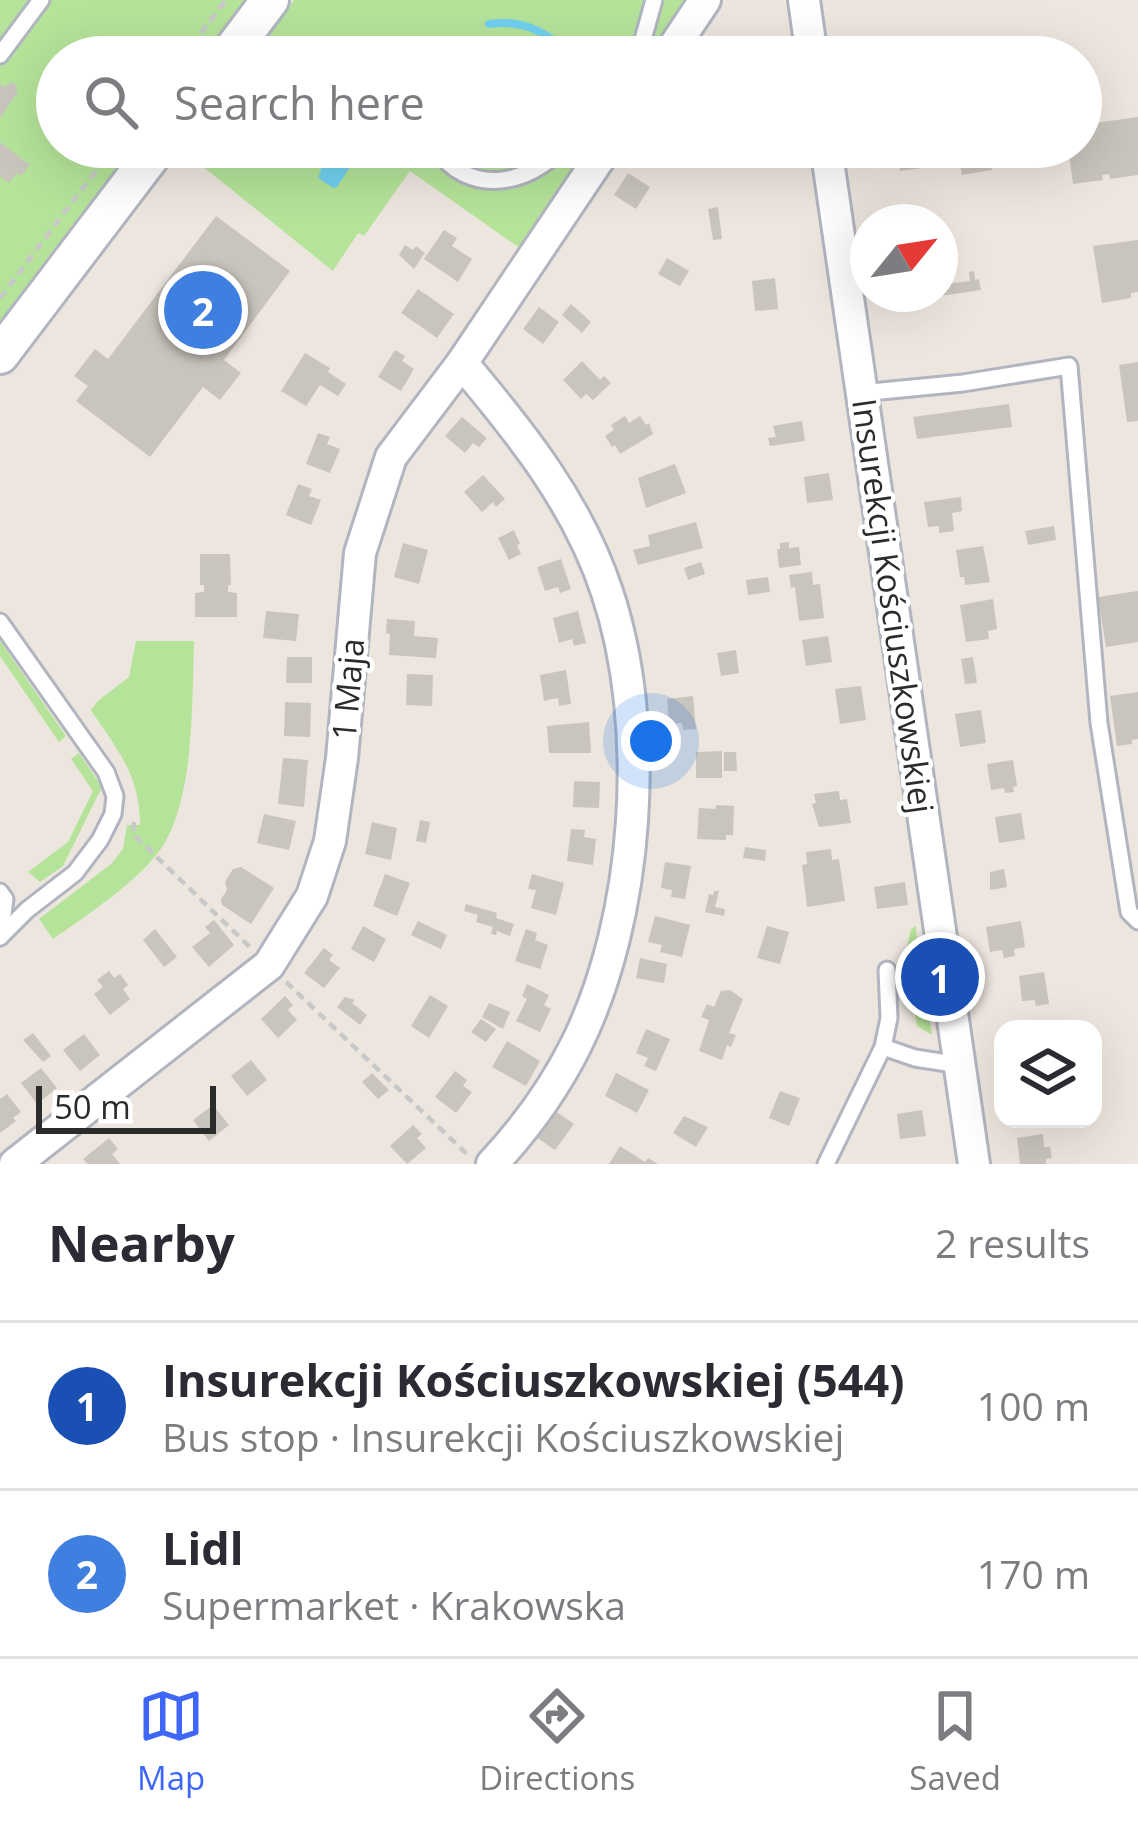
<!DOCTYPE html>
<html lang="en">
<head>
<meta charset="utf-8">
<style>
  :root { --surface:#fff; --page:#f2f2f3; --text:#2b2b33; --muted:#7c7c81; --line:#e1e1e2; --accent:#3e67fa }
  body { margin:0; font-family:"Open Sans",sans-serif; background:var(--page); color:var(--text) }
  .controls { position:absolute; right:36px; bottom:36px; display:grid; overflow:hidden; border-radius:24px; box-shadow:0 12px 48px #0002 }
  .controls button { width:108px; height:108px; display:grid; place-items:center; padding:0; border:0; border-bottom:3px solid var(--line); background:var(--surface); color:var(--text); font:60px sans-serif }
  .compass { position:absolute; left:850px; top:204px; width:108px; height:108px; border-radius:50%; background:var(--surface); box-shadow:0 12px 48px #0002; rotate:60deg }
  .scale { position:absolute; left:36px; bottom:30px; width:180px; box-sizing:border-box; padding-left:12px; border:6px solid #2b2b2b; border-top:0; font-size:33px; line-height:42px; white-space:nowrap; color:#2b2b2b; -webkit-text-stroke:9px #fff; paint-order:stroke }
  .you { position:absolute; left:651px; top:741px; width:42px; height:42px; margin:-30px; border:9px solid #fff; border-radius:50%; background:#1a73e8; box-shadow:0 0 0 18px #1a73e833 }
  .badge { display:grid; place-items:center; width:78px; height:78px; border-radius:50%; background:var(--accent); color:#fff; font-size:39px; font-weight:700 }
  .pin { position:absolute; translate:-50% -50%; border:6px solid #fff; box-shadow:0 3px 12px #0006 }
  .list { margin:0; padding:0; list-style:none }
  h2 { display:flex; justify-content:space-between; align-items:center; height:156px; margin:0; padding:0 48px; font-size:51px }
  h2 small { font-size:39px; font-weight:400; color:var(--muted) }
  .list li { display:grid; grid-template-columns:78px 1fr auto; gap:36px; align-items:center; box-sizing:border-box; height:168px; padding:0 48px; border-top:3px solid var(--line) }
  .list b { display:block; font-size:45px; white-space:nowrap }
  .list p { margin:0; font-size:39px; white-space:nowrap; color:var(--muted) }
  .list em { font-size:39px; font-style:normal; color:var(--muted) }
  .icon { flex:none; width:66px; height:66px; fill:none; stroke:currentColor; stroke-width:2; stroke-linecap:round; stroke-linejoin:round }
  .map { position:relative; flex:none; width:1138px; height:1164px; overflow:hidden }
  .search { position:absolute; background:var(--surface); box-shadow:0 12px 48px #0002; left:36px; right:36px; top:36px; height:132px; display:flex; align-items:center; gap:30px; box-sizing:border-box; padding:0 42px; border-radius:66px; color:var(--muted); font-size:45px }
  .sheet { height:492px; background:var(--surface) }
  nav { display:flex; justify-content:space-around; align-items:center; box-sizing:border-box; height:168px; border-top:3px solid var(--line); background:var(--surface); font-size:33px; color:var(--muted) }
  nav a { display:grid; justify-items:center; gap:6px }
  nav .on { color:var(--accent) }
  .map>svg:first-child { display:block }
  .green { fill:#b5e39a }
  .water { fill:#71d1ef }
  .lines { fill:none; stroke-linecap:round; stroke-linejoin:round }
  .stream { stroke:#71d1ef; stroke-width:8 }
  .building { fill:#c9c4bc }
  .service-casing { stroke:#b1b5bf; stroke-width:21 }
  .minor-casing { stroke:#b1b5bf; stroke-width:36 }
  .tertiary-casing { stroke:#b1b5bf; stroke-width:42 }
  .path { stroke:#c8c8c8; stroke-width:4.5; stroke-dasharray:9 6; stroke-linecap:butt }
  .service { stroke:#fff; stroke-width:15 }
  .minor { stroke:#fff; stroke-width:30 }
  .tertiary { stroke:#fff; stroke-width:36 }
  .labels { text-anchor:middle; stroke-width:9; stroke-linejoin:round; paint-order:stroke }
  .street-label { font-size:33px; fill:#2b2b2b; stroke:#fff }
</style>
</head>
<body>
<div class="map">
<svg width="1138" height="1164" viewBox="0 0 1138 1164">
  <rect width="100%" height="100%" fill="#ede6de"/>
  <g class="green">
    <polygon points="0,0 250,0 207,57 57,57 57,147 138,147 0,331"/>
    <polygon points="294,0 683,0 683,5 650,57 251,57"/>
    <polygon points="183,147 592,147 524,251 410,171 364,236 358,233 333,271 181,149"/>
    <polygon points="0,641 66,736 59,742 0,656"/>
    <path d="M136 641H194C192 700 195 801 160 850 137 882 86 916 53 939L39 919 111 864 123 849 127 825H140C140 775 118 751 91 710L98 701 129 677Z"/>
    <polygon points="79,753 102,787 63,866 40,882 28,872 68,842 93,791 71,759"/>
    <polygon points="916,926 917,949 932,1035 917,1026 905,956 911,929"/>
  </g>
  <polygon class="water" points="276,147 363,147 337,187 333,188 318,178 321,170 320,163 313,157 300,165"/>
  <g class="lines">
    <path class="stream" d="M489 24C523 19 546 32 571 54L603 44"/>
  </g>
  <g class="building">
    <polygon points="895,43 897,57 873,57 872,46"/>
    <polygon points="994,45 995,57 932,57 931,52"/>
    <polygon points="11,82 15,84 18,92 0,118 0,84 5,87"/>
    <polygon points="1138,117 1138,175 1110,179 1109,174 1102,175 1103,180 1073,184 1068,147 1081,147 1081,125"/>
    <polygon points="0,142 30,165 21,176 17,173 9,183 0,176"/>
    <polygon points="640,147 677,147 665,164"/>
    <polygon points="727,147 751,147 753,158 730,163"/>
    <polygon points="897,147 938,147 940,162 937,166 900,171"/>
    <polygon points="990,157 992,170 962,175 959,161"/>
    <polygon points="628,173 650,187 636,209 614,195"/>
    <polygon points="718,207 722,239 713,240 708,209"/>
    <polygon points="216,216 290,271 224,360 241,373 220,400 203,387 150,457 76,401 88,386 74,376 95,349 108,359"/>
    <polygon points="444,230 457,238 452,246 472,259 458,282 424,259"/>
    <polygon points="1138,240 1138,292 1131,293 1131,298 1102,303 1093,246"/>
    <polygon points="405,245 413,250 416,246 425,253 414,269 399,255"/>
    <polygon points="667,258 689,271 680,286 658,274"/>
    <polygon points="974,271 975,280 979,279 981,290 940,296 940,285 970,281 969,272"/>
    <polygon points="775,278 778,309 755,311 752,281"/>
    <polygon points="418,289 454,314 437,338 401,313"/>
    <polygon points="571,304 591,322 582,333 562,315"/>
    <polygon points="539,307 559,322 543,344 523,329"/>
    <polygon points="395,350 405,356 402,361 414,369 401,391 378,377"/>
    <polygon points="305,353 330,368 328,372 346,384 338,396 320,385 306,406 281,391"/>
    <polygon points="582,361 600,380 604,376 611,383 593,400 586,394 581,399 563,380"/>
    <polygon points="1138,362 1138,421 1127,422 1119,365"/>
    <polygon points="1009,404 1012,427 917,439 913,417"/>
    <polygon points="625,416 629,423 640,416 646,425 649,423 653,434 620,454 615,445 612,447 605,436 614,430 611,425"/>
    <polygon points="462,417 487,438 479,447 473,443 465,453 445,436"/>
    <polygon points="802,421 805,441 770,446 768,438 776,437 773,426"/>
    <polygon points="318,433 330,437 327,444 340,449 330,473 306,464"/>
    <polygon points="675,464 686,493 646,508 638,478"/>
    <polygon points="829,473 833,500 807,503 804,477"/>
    <polygon points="483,475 505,499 496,507 493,502 482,512 464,492"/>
    <polygon points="298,484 312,489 309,496 321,500 311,525 286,515"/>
    <polygon points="961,497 962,511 952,513 954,531 939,533 939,526 928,527 924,502"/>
    <polygon points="696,522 703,548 638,565 633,550 650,546 648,535"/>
    <polygon points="1054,526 1056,540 1028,545 1025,531"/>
    <polygon points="514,530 520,544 517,545 521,554 509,560 498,538"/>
    <polygon points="789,542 789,548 799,547 801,565 779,568 777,549 780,549 780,543"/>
    <polygon points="403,543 428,550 419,584 394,577"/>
    <polygon points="983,546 990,582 965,585 964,577 960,577 956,550"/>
    <polygon points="200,554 230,554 231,585 228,585 228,592 237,593 237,617 195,617 195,593 204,592 204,585 200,585"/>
    <polygon points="561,559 571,589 560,593 558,587 545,591 537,567"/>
    <polygon points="701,562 705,574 688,580 684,568"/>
    <polygon points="812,572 813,585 820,584 824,618 799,621 795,587 791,588 789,575"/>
    <polygon points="768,577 770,592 748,595 746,580"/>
    <polygon points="1138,591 1138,642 1106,647 1098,597"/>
    <polygon points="993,599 997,629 988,631 989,639 966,642 960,605"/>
    <polygon points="266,611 299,614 296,641 263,638"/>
    <polygon points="578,611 586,643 574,646 572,639 559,643 553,618"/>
    <polygon points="387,619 415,621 414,636 438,638 436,658 389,655 390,634 386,633"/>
    <polygon points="828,636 832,662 806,666 802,640"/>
    <polygon points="736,650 739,673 721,676 717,653"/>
    <polygon points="287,657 312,657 312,683 286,683"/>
    <polygon points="973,657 977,683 965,684 961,659"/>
    <polygon points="566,670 571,704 559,706 558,698 544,701 540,675"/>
    <polygon points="407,674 433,675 432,706 406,705"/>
    <polygon points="861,686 866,720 840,724 835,689"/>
    <polygon points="1138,692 1138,739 1132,740 1132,744 1117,746 1110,696"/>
    <polygon points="693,696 696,729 683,730 682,723 669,724 667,699"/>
    <polygon points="285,702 311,703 310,737 284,736"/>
    <polygon points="981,710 986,743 960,747 955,714"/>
    <polygon points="589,722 591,753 549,753 547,726"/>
    <polygon points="722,751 722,778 696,778 696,752"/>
    <polygon points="724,752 736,752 737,771 724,771"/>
    <polygon points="283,758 308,760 304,807 278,804"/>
    <polygon points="1013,760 1017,786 1013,787 1014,792 1005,793 1004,788 991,790 987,764"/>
    <polygon points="574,781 600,782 599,808 573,807"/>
    <polygon points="839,791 840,800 847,799 851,823 819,827 812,804 816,803 814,794"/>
    <polygon points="716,805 734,806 733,835 726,835 726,840 697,839 699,808 716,809"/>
    <polygon points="1021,813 1025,839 999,843 995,817"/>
    <polygon points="264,814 296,821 289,850 257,843"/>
    <polygon points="420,820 430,822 426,843 416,841"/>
    <polygon points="372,822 397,828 391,860 365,854"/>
    <polygon points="571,829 585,830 584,837 596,839 593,865 567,861"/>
    <polygon points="745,847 766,850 765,861 743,858"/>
    <polygon points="831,849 832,860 839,859 845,901 807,907 802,865 807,864 806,852"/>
    <polygon points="665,862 691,866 685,899 671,897 672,890 661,888"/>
    <polygon points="241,867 274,888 251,924 222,905 221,899 227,890 225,882 233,869"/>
    <polygon points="1004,869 1007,887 990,890 990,872"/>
    <polygon points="385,874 410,883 397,916 373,906"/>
    <polygon points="532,874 564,883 556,915 531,908 536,890 528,889"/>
    <polygon points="905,882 908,905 877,909 874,887"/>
    <polygon points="714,891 719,891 715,907 725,909 724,916 705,912 709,894 713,895"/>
    <polygon points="466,904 497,913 496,918 514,924 510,936 497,931 496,935 491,934 493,927 476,922 478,915 464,911"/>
    <polygon points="655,916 690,925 682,957 660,952 662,945 648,942"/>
    <polygon points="214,920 234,945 209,967 192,947 210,933 205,927"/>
    <polygon points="418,921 447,935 441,949 411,935"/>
    <polygon points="1021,921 1025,947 1014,949 1015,956 1004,958 1002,950 990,952 986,927"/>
    <polygon points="363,926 386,939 374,962 351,949"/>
    <polygon points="767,926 789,932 780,964 757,958"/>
    <polygon points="155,929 177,957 164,967 143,940"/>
    <polygon points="526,929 537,933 535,940 548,945 540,969 515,961"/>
    <polygon points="324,948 333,955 329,960 340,968 324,988 304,973"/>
    <polygon points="640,958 667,964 664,983 636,978"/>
    <polygon points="109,971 114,978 120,974 128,985 123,989 130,999 110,1015 94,994 103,987 97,980"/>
    <polygon points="1044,972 1049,1004 1036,1006 1035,1000 1022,1001 1019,976"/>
    <polygon points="527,984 549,995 544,1005 551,1009 540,1032 516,1021 527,999 522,996"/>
    <polygon points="730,990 743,999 729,1033 736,1035 731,1047 727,1045 722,1060 699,1051 709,1020 701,1017 707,1004 714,1007 721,991"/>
    <polygon points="430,995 448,1006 429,1038 411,1026"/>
    <polygon points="285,996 293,1005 288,1010 297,1020 278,1038 261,1019"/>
    <polygon points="345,997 355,1000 352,1003 367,1015 360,1025 337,1007"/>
    <polygon points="489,1003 510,1012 503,1029 482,1017"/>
    <polygon points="481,1019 496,1029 486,1042 471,1032"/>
    <polygon points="646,1029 670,1039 656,1071 644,1066 648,1058 636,1053"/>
    <polygon points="33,1033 51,1056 43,1062 23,1040"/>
    <polygon points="84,1034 100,1055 80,1071 63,1050"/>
    <polygon points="507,1041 540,1061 526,1086 492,1067"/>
    <polygon points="251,1060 267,1080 247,1096 231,1076"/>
    <polygon points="41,1068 57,1088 37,1104 21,1083"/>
    <polygon points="455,1071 467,1080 463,1086 472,1092 456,1113 435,1097"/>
    <polygon points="372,1073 389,1090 378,1099 362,1082"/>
    <polygon points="616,1073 649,1090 637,1113 605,1096"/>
    <polygon points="780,1091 800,1098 789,1126 769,1118"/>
    <polygon points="7,1094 21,1112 13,1118 16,1121 0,1133 0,1099"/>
    <polygon points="213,1105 229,1125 209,1141 193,1120"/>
    <polygon points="922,1110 926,1136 900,1139 897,1114"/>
    <polygon points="555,1111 574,1124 555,1150 536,1137"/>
    <polygon points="684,1116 708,1127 696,1147 673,1133"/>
    <polygon points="413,1125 422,1134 417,1138 426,1148 407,1164 390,1146"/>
    <polygon points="1043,1134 1044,1147 1050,1147 1052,1158 1046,1159 1046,1164 1020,1164 1017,1138"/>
    <polygon points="109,1138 118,1149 112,1154 120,1164 88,1164 83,1159"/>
    <polygon points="620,1146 645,1162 648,1158 658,1164 609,1164"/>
  </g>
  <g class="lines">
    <g class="service-casing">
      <g id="service">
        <polyline points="0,55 41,0"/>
        <polyline points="632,57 642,43 654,0"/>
        <path d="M435 147C466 196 527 187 563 147"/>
        <polyline points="861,393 963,383 1069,366 1099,723 1129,912 1138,921"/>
        <polyline points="0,622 106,772 115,796 113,814 100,840 75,873 27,910 0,937"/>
        <polyline points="0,892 5,899 0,937"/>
        <polyline points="883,1047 915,1058 960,1065"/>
        <polyline points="826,1164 883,1047 889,1018 887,970"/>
      </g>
    </g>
    <g class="minor-casing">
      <g id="minor">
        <polyline points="804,0 812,57"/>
        <polyline points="667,57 705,0"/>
        <polyline points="826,147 974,1164"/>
        <path d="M462 363C521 433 578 504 607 592 652 726 639 918 576 1045 555 1087 524 1130 492 1164"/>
        <polyline points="15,1164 269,965 312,896 330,841 342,758 360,553 391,457 462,363 607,147"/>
      </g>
    </g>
    <g class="tertiary-casing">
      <g id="tertiary">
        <polyline points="227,57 270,0"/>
        <polyline points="0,355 158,147"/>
      </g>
    </g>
    <g class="path">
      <polyline points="183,57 226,0"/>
      <polyline points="0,298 114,147"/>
      <polyline points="134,822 133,834 252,949"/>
      <polyline points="286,982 469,1156"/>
    </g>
    <use href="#service" class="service"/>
    <use href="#minor" class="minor"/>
    <use href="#tertiary" class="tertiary"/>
  </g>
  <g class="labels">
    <g class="street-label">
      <text transform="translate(893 606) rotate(82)" y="12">Insurekcji Kościuszkowskiej</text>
      <text transform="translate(348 689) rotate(-85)" y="12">1 Maja</text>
    </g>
  </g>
</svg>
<div class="controls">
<button><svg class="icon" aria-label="layers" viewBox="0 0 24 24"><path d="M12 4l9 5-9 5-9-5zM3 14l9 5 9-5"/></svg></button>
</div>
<svg class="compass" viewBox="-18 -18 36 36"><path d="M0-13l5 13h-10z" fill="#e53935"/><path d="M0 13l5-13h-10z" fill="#7c7c81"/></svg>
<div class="scale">50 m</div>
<div class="you"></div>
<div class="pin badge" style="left:940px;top:977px;background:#1a4fb4">1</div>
<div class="pin badge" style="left:203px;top:310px;background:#3f7fe0">2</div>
<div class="search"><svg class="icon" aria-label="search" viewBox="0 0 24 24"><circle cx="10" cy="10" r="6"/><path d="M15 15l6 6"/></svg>Search here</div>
</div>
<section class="sheet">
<h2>Nearby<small>2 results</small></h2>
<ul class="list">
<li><span class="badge" style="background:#1a4fb4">1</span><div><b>Insurekcji Kościuszkowskiej (544)</b><p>Bus stop · Insurekcji Kościuszkowskiej</p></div><em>100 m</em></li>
<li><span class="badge" style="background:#3f7fe0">2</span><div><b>Lidl</b><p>Supermarket · Krakowska</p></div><em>170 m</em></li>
</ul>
</section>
<nav>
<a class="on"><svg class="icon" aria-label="map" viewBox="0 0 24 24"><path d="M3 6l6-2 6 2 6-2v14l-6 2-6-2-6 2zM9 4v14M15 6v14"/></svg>Map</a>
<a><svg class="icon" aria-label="directions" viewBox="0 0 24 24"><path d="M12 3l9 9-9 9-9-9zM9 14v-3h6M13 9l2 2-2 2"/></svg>Directions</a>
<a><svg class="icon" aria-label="saved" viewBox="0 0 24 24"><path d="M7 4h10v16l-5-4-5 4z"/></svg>Saved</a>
</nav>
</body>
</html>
